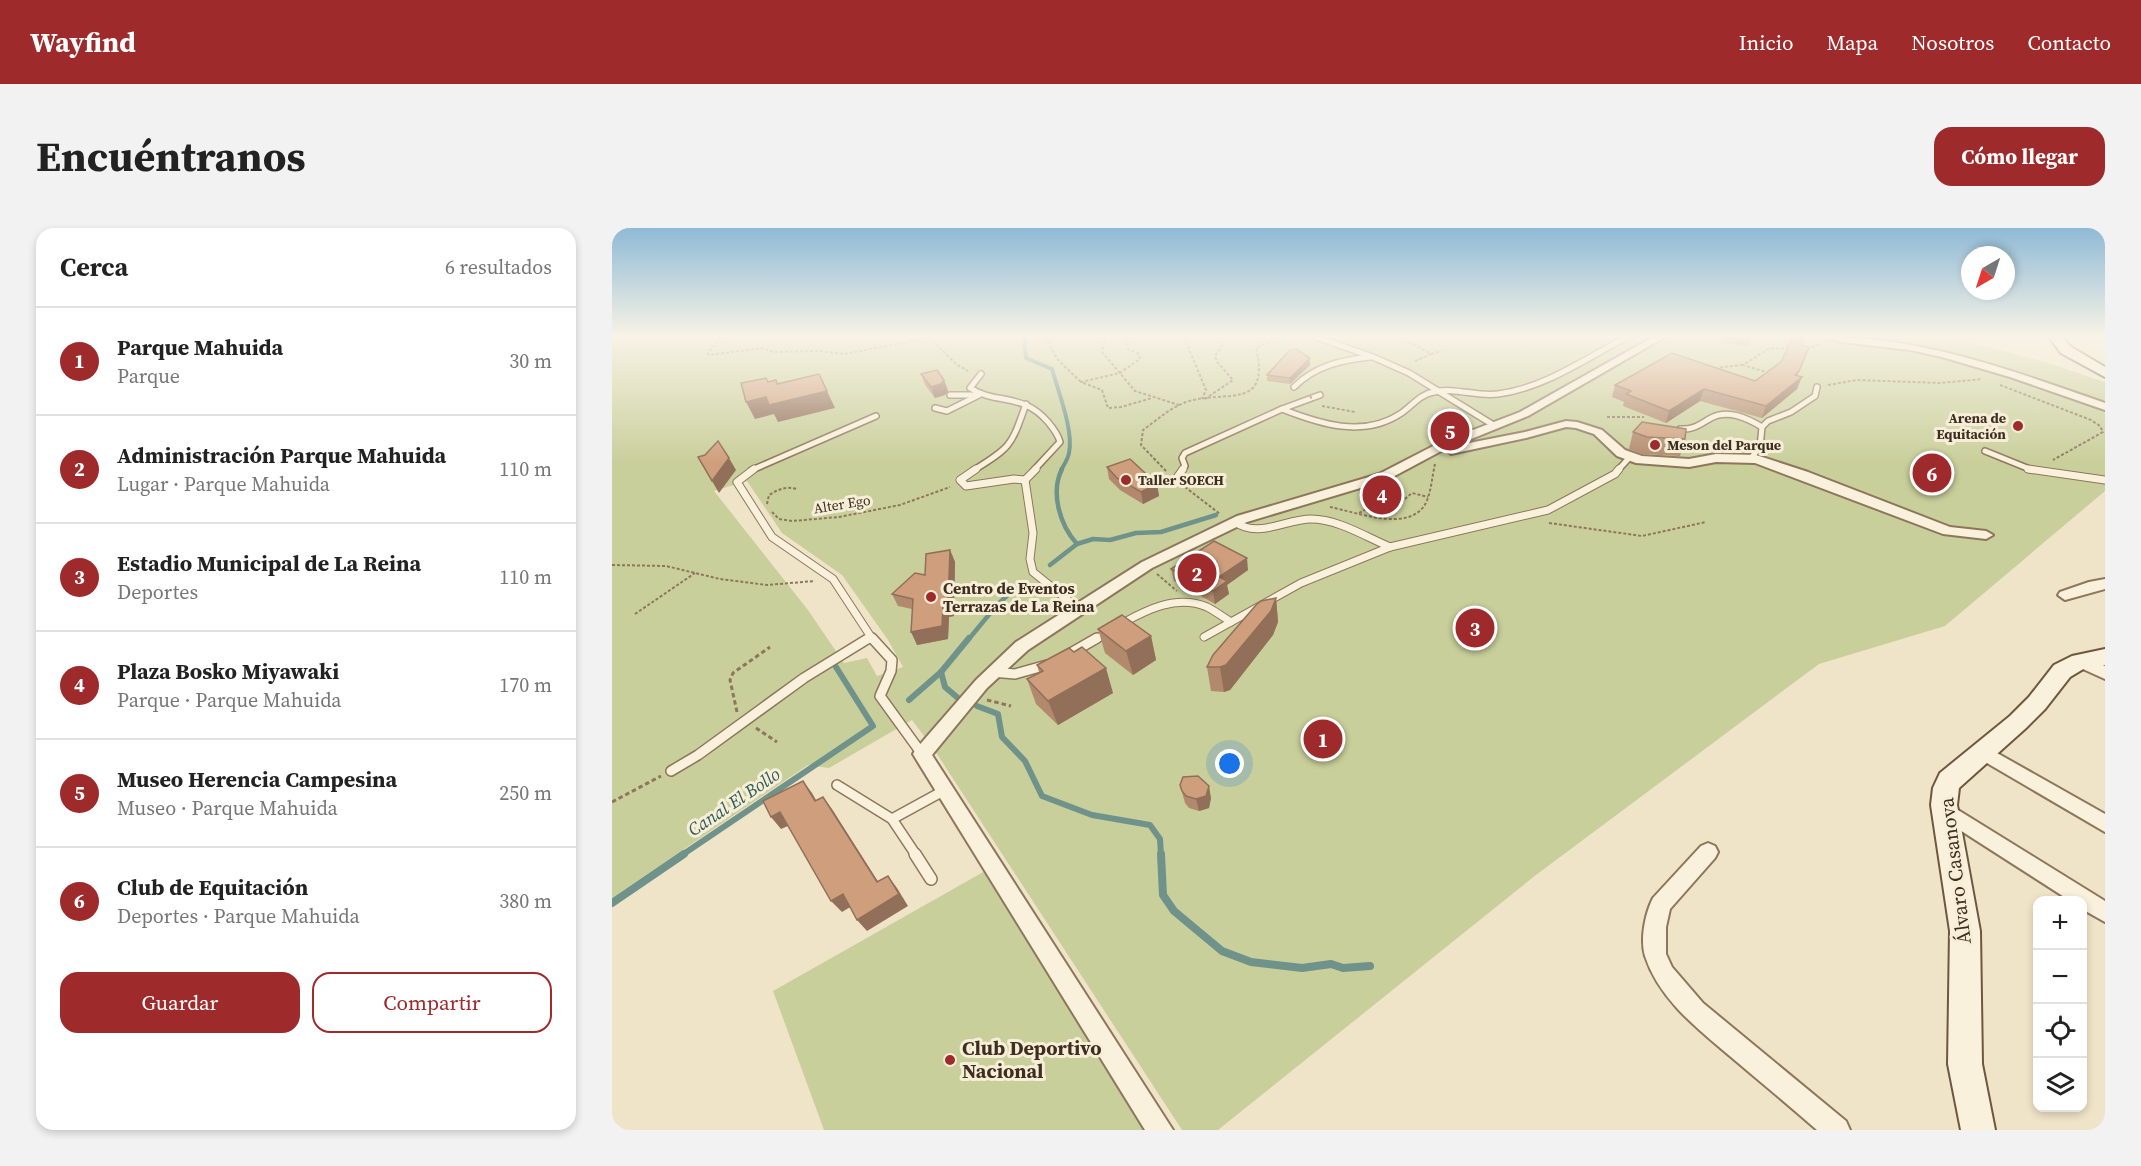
<!DOCTYPE html>
<html lang="es">
<head>
<meta charset="utf-8">
<style>
  :root { --surface:#fff; --page:#f2f2f2; --text:#222; --muted:#767676; --line:#e0e0e0; --accent:#9e2a2b }
  body { margin:0; font-family:"Source Serif 4",serif; background:var(--page); color:var(--text) }
  .controls { position:absolute; right:18px; bottom:18px; display:grid; overflow:hidden; border-radius:12px; box-shadow:0 3px 9px #0003 }
  .controls button { width:54px; height:54px; display:grid; place-items:center; padding:0; border:0; border-bottom:2px solid var(--line); background:var(--surface); color:var(--text); font:30px sans-serif }
  .compass { position:absolute; left:1349px; top:18px; width:54px; height:54px; border-radius:50%; background:var(--surface); box-shadow:0 3px 9px #0003; rotate:219deg }
  .you { position:absolute; left:618px; top:536px; width:21px; height:21px; margin:-15px; border:4px solid #fff; border-radius:50%; background:#1a73e8; box-shadow:0 0 0 9px #1a73e833 }
  .badge { display:grid; place-items:center; width:39px; height:39px; border-radius:50%; background:var(--accent); color:#fff; font-size:20px; font-weight:700 }
  .pin { position:absolute; translate:-50% -50%; border:3px solid #fff; box-shadow:0 2px 6px #0006 }
  .list { margin:0; padding:0; list-style:none }
  h2 { display:flex; justify-content:space-between; align-items:center; height:78px; margin:0; padding:0 24px; font-size:26px }
  h2 small { font-size:20px; font-weight:400; color:var(--muted) }
  .list li { display:grid; grid-template-columns:39px 1fr auto; gap:18px; align-items:center; box-sizing:border-box; height:108px; padding:0 24px; border-top:2px solid var(--line) }
  .list b { display:block; font-size:22px; white-space:nowrap }
  .list p { margin:0; font-size:20px; white-space:nowrap; color:var(--muted) }
  .list em { font-size:20px; font-style:normal; color:var(--muted) }
  .actions { display:flex; gap:12px; padding:18px 24px }
  .actions a { flex:1; padding:14px 0; border:2px solid var(--accent); border-radius:18px; text-align:center; font-size:21px; color:var(--accent) }
  .actions .main { background:var(--accent); color:#fff }
  .icon { flex:none; width:33px; height:33px; fill:none; stroke:currentColor; stroke-width:2; stroke-linecap:round; stroke-linejoin:round }
  .map { position:relative; flex:none; width:1493px; height:902px; overflow:hidden; border-radius:18px }
  header { display:flex; align-items:center; gap:36px; box-sizing:border-box; height:84px; padding:0 30px; background:var(--accent); color:#fff }
  header strong { font-size:28px }
  nav { display:flex; gap:33px; margin-inline-start:auto; font-size:21px }
  .intro { display:flex; align-items:center; justify-content:space-between; box-sizing:border-box; height:144px; padding:0 36px }
  h1 { margin:0; font-size:42px }
  .button { padding:15px 27px; border-radius:18px; background:var(--accent); color:#fff; font-size:21px; font-weight:700 }
  main { display:flex; gap:36px; padding:0 36px }
  aside { flex:1; background:var(--surface); border-radius:18px; box-shadow:0 3px 9px #0003 }
  .map>svg:first-child { display:block }
  .green { fill:#c9cf9b; fill-rule:evenodd }
  .lines { fill:none; stroke-linecap:round; stroke-linejoin:round }
  .stream-far3 { stroke:#6f938a; stroke-width:4 }
  .stream-far2 { stroke:#6f938a; stroke-width:4.5 }
  .stream-far1 { stroke:#6f938a; stroke-width:6 }
  .stream { stroke:#6f938a; stroke-width:8 }
  .lane-far3-casing { stroke:#8d765c; stroke-width:8 }
  .lane-far2-casing { stroke:#8d765c; stroke-width:9 }
  .lane-far1-casing { stroke:#8d765c; stroke-width:12 }
  .lane-casing { stroke:#8d765c; stroke-width:14 }
  .street-casing { stroke:#8d765c; stroke-width:4 }
  .secondary-casing { stroke:#6f573f; stroke-width:4 }
  .path-far1 { stroke:#8d765c; stroke-width:2; stroke-dasharray:3 2; stroke-linecap:butt }
  .path { stroke:#8d765c; stroke-width:3; stroke-dasharray:4.5 3; stroke-linecap:butt }
  .lane-far3 { stroke:#faf1dc; stroke-width:5 }
  .lane-far2 { stroke:#faf1dc; stroke-width:7 }
  .lane-far1 { stroke:#faf1dc; stroke-width:9 }
  .lane { stroke:#faf1dc; stroke-width:11 }
  .street { fill:#faf1dc; fill-rule:evenodd }
  .secondary { fill:#faf1dc; fill-rule:evenodd }
  .path-bridge { stroke:#8d765c; stroke-width:2; stroke-dasharray:3 2; stroke-linecap:butt }
  .wall { fill:#b2896c }
  .shaded-wall { fill:#916f58 }
  .building { fill:#cf9f7d; stroke:#916f58; stroke-width:1.5 }
  .poi-dot { fill:#9e2a2b; stroke:#f7eed8; stroke-width:2 }
  .labels { text-anchor:middle; stroke-width:6; stroke-linejoin:round; paint-order:stroke }
  .far-poi-label { font-size:14px; font-weight:bold; fill:#3d2e20; stroke:#f7eed8; text-anchor:start }
  .far-street-label { font-size:14px; fill:#3d2e20; stroke:#f7eed8 }
  .poi-label { font-size:16px; font-weight:bold; fill:#3d2e20; stroke:#f7eed8; text-anchor:start }
  .water-label { font-size:18px; font-style:italic; fill:#2f5d5a; stroke:#f7eed8 }
  .near-street-label { font-size:20px; fill:#3d2e20; stroke:#f7eed8 }
  .near-poi-label { font-size:20px; font-weight:bold; fill:#3d2e20; stroke:#f7eed8; text-anchor:start }
</style>
</head>
<body>
<header>
<strong>Wayfind</strong>
<nav><a>Inicio</a><a>Mapa</a><a>Nosotros</a><a>Contacto</a></nav>
</header>
<div class="intro"><h1>Encuéntranos</h1><a class="button">Cómo llegar</a></div>
<main>
<aside>
<h2>Cerca<small>6 resultados</small></h2>
<ul class="list">
<li><span class="badge">1</span><div><b>Parque Mahuida</b><p>Parque</p></div><em>30 m</em></li>
<li><span class="badge">2</span><div><b>Administración Parque Mahuida</b><p>Lugar · Parque Mahuida</p></div><em>110 m</em></li>
<li><span class="badge">3</span><div><b>Estadio Municipal de La Reina</b><p>Deportes</p></div><em>110 m</em></li>
<li><span class="badge">4</span><div><b>Plaza Bosko Miyawaki</b><p>Parque · Parque Mahuida</p></div><em>170 m</em></li>
<li><span class="badge">5</span><div><b>Museo Herencia Campesina</b><p>Museo · Parque Mahuida</p></div><em>250 m</em></li>
<li><span class="badge">6</span><div><b>Club de Equitación</b><p>Deportes · Parque Mahuida</p></div><em>380 m</em></li>
</ul>
<div class="actions"><a class="main">Guardar</a><a>Compartir</a></div>
</aside>
<div class="map">
<svg width="1493" height="902" viewBox="0 0 1493 902">
  <rect width="100%" height="100%" fill="#f0e4c8"/>
  <g class="green">
    <path d="M0 109H1338L1433 134 1493 154V263L1333 398 1207 436 924 647 606 902H570L321 520 300 492 217 540 196 537 0 670ZM135 253 170 305 230 347 276 412 291 439 265 448 255 430 232 435 196 382 102 263Z"/>
    <polygon points="373,643 533,902 212,902 161,763"/>
  </g>
  <g class="lines">
    <path class="stream-far3" d="M412 109 414 130 440 141C446 163 462 203 457 225 456 231 452 237 449 242"/>
    <g class="stream-far2">
      <path d="M450 241C438 265 448 297 465 316"/>
      <polyline points="438,337 465,316 481,311 498,312 524,305 549,304 604,287"/>
      <polyline points="356,412 385,377 408,356"/>
    </g>
    <g class="stream-far1">
      <polyline points="329,444 333,459 346,470"/>
      <polyline points="297,472 329,444 357,410"/>
      <polyline points="365,478 386,486 390,509 413,533 430,568 480,587 538,597 548,611 549,627"/>
      <polyline points="70,627 261,498 224,439"/>
    </g>
    <g class="stream">
      <polyline points="549,626 551,667 562,683 610,723 639,734 690,740 719,736 731,740 758,738"/>
      <polyline points="0,675 72,626"/>
    </g>
    <g class="lane-far3-casing">
      <g id="lane-far3">
        <polyline points="704,109 761,129 797,145 883,198"/>
        <path d="M369 146 358 160C385 177 410 164 436 194 441 200 446 206 448 214L422 242"/>
        <path d="M682 159C703 138 729 132 758 129"/>
        <polyline points="338,167 364,167"/>
        <polyline points="323,180 335,183 367,167"/>
        <path d="M670 181C708 196 751 210 788 186 800 178 808 166 822 164 843 159 865 169 886 166 933 160 974 130 1015 109"/>
        <path d="M1068 201C1082 202 1088 196 1099 190 1116 181 1135 190 1150 199"/>
        <polyline points="1373,223 1420,242"/>
        <polyline points="1139,230 1148,219 1150,199 1156,193 1179,184 1203,168 1205,159"/>
        <polyline points="140,242 264,188"/>
        <path d="M362 242C401 218 399 217 414 176"/>
        <polyline points="570,242 573,238 570,230 573,225 670,181 708,167"/>
        <polyline points="1006,242 1018,229"/>
      </g>
    </g>
    <g class="lane-far2-casing">
      <g id="lane-far2">
        <polyline points="142,241 125,254 160,309 221,351 261,412"/>
        <polyline points="364,241 348,252 354,258 402,251 413,252"/>
        <polyline points="424,241 413,252 421,305 418,331 421,344 467,381"/>
        <polyline points="1416,241 1493,252"/>
        <polyline points="564,251 571,241"/>
        <path d="M623 294C646 311 674 291 699 291 726 291 754 309 778 319"/>
        <path d="M509 396C534 382 565 366 595 379 603 383 611 389 619 394"/>
        <polyline points="592,409 689,355 778,319 936,282 1003,246 1007,241"/>
        <polyline points="255,412 259,409"/>
        <polyline points="483,412 496,404"/>
      </g>
    </g>
    <g class="lane-far1-casing">
      <g id="lane-far1">
        <polyline points="260,410 280,432 279,443 268,468 310,526"/>
        <polyline points="452,429 485,410"/>
        <polyline points="380,444 403,446 435,437"/>
        <polyline points="59,543 86,527 192,450 257,410"/>
        <polyline points="225,557 280,591 304,627"/>
        <polyline points="280,591 333,562"/>
      </g>
    </g>
    <g class="lane-casing">
      <polyline id="lane" points="303,626 319,651"/>
    </g>
    <g class="street-casing">
      <g id="street">
        <polygon points="1041,109 1053,109 916,188 842,218 913,204 954,193 965,194 990,202 1013,222 1030,228 1077,231 1104,226 1144,227 1196,244 1338,299 1374,303 1381,307 1374,311 1331,306 1143,235 1104,234 1077,239 1024,235 1005,228 982,206 964,200 954,199 914,210 839,226 833,221 775,252 635,294 540,340 416,422 375,460 320,527 561,902 533,902 304,531 301,526 304,521 364,452 404,414 530,334 625,288 767,246 827,215 908,184"/>
        <path d="M1213 109C1311 109 1402 143 1493 175V182L1398 149 1330 129 1298 122 1229 114Z"/>
        <polygon points="1493,351 1493,361 1453,372 1446,367 1448,364 1477,354"/>
        <polygon points="1468,427 1493,438 1493,451 1462,437 1460,433 1462,429"/>
        <polygon points="1369,516 1493,586 1493,604 1363,528 1360,523 1363,518"/>
        <polygon points="1333,574 1493,673 1493,694 1470,681 1470,672 1457,672 1326,588 1323,582 1326,576"/>
        <path d="M1096 615 1103 618 1106 624 1103 630 1058 681 1054 699V726L1060 739 1091 775 1234 893 1238 902H1205C1179 879 1152 857 1125 834 1090 804 1048 774 1033 728 1028 711 1033 686 1041 670L1089 618Z"/>
      </g>
    </g>
    <g class="secondary-casing">
      <g id="secondary">
        <polygon points="1437,109 1450,109 1459,119 1493,139 1493,149 1449,125"/>
        <polygon points="1493,421 1493,437 1473,440 1458,449 1433,481 1414,500 1347,560 1345,577 1368,703 1370,836 1383,902 1349,902 1336,836 1338,703 1319,577 1321,560 1328,545 1398,488 1417,469 1442,437 1460,428"/>
      </g>
    </g>
    <g class="path-far1">
      <polyline points="109,109 96,125 97,127 151,120 161,124 206,123 232,126 317,110"/>
      <polyline points="317,109 344,136 356,143"/>
      <polyline points="433,109 446,132 469,154"/>
      <polyline points="493,109 490,124 523,163 567,177"/>
      <polyline points="520,109 513,115 516,121 527,126 528,131 508,145 469,154 490,162 496,180 509,179 540,170"/>
      <polyline points="572,109 594,162 590,171"/>
      <polyline points="788,109 819,126 801,134"/>
      <polyline points="1195,121 1208,116"/>
      <polyline points="819,126 829,123"/>
      <polyline points="1104,143 1110,139 1131,137"/>
      <polyline points="1157,145 1131,137 1158,120 1179,121"/>
      <polyline points="1216,157 1245,152 1329,155 1370,151"/>
      <polyline points="1388,157 1479,192 1488,198 1491,204 1441,232"/>
      <polyline points="593,171 621,152 605,134 603,128 611,116 606,109"/>
      <polyline points="710,178 743,184"/>
      <polyline points="995,189 1032,189"/>
      <path d="M554 243 529 217 531 202C545 192 558 180 574 174 613 161 659 184 644 120L665 109"/>
      <polyline points="573,259 608,286"/>
      <path d="M155 276 157 267C167 261 174 258 185 261"/>
      <path d="M718 279C744 284 794 304 812 278 819 268 820 248 823 236"/>
      <polyline points="160,284 167,291 180,293 227,289 288,277 338,259"/>
      <polyline points="747,285 763,276 787,276 800,265 816,269"/>
      <polyline points="937,295 1030,308 1094,294"/>
      <polyline points="0,337 54,338 108,351 155,357 203,353"/>
      <polyline points="545,346 565,363"/>
      <polyline points="23,386 83,345"/>
    </g>
    <g class="path">
      <polyline points="375,472 399,478"/>
      <polyline points="125,484 118,452 121,445 158,419"/>
      <polyline points="144,500 165,514"/>
      <polyline points="0,574 49,548"/>
    </g>
    <use href="#lane-far3" class="lane-far3"/>
    <use href="#lane-far2" class="lane-far2"/>
    <use href="#lane-far1" class="lane-far1"/>
    <use href="#lane" class="lane"/>
    <use href="#street" class="street"/>
    <use href="#secondary" class="secondary"/>
    <polyline class="path-bridge" points="698,168 701,173"/>
  </g>
  <g class="wall">
    <polygon points="1111,109 1138,109 1138,113 1136,118 1111,115"/>
    <polygon points="1169,134 1186,148 1185,161 1150,190 1088,173 1054,195 1011,178 1012,174 1000,169 1003,157 1143,153"/>
    <polygon points="698,137 678,156 655,153 655,147"/>
    <polygon points="309,146 332,152 336,163 333,167 323,170 313,157"/>
    <polygon points="1021,204 1073,211 1068,228 1030,226 1017,221"/>
    <polygon points="495,239 545,256 547,268 531,276 508,262 497,251"/>
    <polygon points="338,322 343,334 342,388 337,389 336,411 305,417 300,381 286,378 280,366 313,347"/>
    <polygon points="559,341 636,342 615,357 617,366 603,376 562,353"/>
    <polygon points="664,370 666,394 661,407 618,462 612,464 599,463 595,439"/>
    <polygon points="486,401 539,408 544,432 521,447 493,425"/>
    <polygon points="425,437 501,465 446,497 424,476 415,451 427,444"/>
    <polygon points="568,557 599,570 597,580 587,583 577,580 573,575"/>
  </g>
  <g class="shaded-wall">
    <polygon points="698,130 698,137 678,156 678,150"/>
    <polygon points="1187,143 1183,154 1190,149 1185,161 1150,190 1154,178"/>
    <polygon points="207,146 223,180 166,194 162,186 143,191 134,174"/>
    <polygon points="332,152 336,163 333,167 323,170 319,159"/>
    <polygon points="1092,161 1088,173 1054,195 1057,183"/>
    <polygon points="117,230 124,242 107,265 100,253"/>
    <polygon points="545,256 547,268 531,276 529,264"/>
    <polygon points="338,322 343,334 342,388 337,389 336,411 305,417 299,404 331,377"/>
    <polygon points="635,330 636,342 615,357 617,366 603,376 601,363 607,349"/>
    <polygon points="664,370 666,394 661,407 618,462 612,464 608,439"/>
    <polygon points="539,408 544,432 521,447 514,423"/>
    <polygon points="494,440 501,465 446,497 436,473"/>
    <polygon points="191,553 200,565 212,586 203,573"/>
    <polygon points="597,558 599,570 597,580 587,583 584,571"/>
    <polygon points="211,569 220,581 274,666 265,654"/>
    <polygon points="168,584 178,597 169,601 159,589"/>
    <polygon points="276,648 285,660 296,678 255,703 245,692"/>
    <polygon points="231,666 240,678 230,684 219,673"/>
  </g>
  <g class="building">
    <polygon points="1113,109 1138,109 1138,113 1113,110"/>
    <polygon points="1181,109 1190,109 1190,118 1197,119 1187,143 1183,147 1190,149 1154,178 1092,161 1057,183 1014,166 1019,163 1003,157 1060,125 1143,153 1169,134"/>
    <polygon points="684,121 698,130 678,150 655,147 677,123"/>
    <polygon points="325,142 332,152 329,156 319,159 309,146"/>
    <polygon points="207,146 215,163 157,177 154,169 134,174 129,155 154,150 156,154 164,152 165,156"/>
    <polygon points="1030,194 1074,201 1073,211 1035,209 1021,204"/>
    <polygon points="106,213 117,230 100,253 86,229 93,227"/>
    <polygon points="518,231 545,256 529,264 505,250 495,239"/>
    <polygon points="602,313 635,330 607,349 615,353 601,363 559,341"/>
    <polygon points="338,322 336,376 331,377 330,398 299,404 301,371 280,366 303,345 313,347 314,326"/>
    <polygon points="664,370 659,383 614,437 608,439 595,439 601,427 644,377 649,373"/>
    <polygon points="510,387 539,408 514,423 486,401"/>
    <polygon points="470,419 494,440 436,473 415,451 431,443 425,437 457,420 462,424"/>
    <polygon points="586,548 597,558 594,568 584,571 574,568 570,563 568,557 571,549"/>
    <polygon points="191,553 203,573 211,569 265,654 276,648 287,666 245,692 231,666 219,673 168,584 159,589 151,573"/>
  </g>
  <linearGradient id="sky" x2="0" y2="1"><stop stop-color="#8fbad6"/><stop offset="0.46" stop-color="#f8f3e6"/><stop offset="1" stop-color="#f8f3e6" stop-opacity="0"/></linearGradient>
  <rect width="1493" height="235" fill="url(#sky)"/>
  <g class="poi-dot">
    <circle cx="1406" cy="198" r="6"/>
    <circle cx="1043" cy="217" r="6"/>
    <circle cx="514" cy="252" r="6"/>
    <circle cx="319" cy="369" r="6"/>
    <circle cx="338" cy="832" r="6"/>
  </g>
  <g class="labels">
    <g class="far-poi-label">
      <text x="1394" y="195" text-anchor="end">Arena de<tspan x="1394" dy="16">Equitación</tspan></text>
      <text x="1055" y="222">Meson del Parque</text>
      <text x="526" y="257">Taller SOECH</text>
    </g>
    <g class="far-street-label">
      <text transform="translate(230 276) rotate(-9)" y="5">Alter Ego</text>
    </g>
    <g class="poi-label">
      <text x="331" y="366">Centro de Eventos<tspan x="331" dy="18">Terrazas de La Reina</tspan></text>
    </g>
    <g class="water-label">
      <text transform="translate(122 574) rotate(-34)" y="6">Canal El Bollo</text>
    </g>
    <g class="near-street-label">
      <text transform="translate(1343 643) rotate(-97)" y="7">Álvaro Casanova</text>
    </g>
    <g class="near-poi-label">
      <text x="350" y="827">Club Deportivo<tspan x="350" dy="23">Nacional</tspan></text>
    </g>
  </g>
</svg>
<div class="controls">
<button>+</button>
<button>−</button>
<button><svg class="icon" aria-label="locate" viewBox="0 0 24 24"><circle cx="12" cy="12" r="6"/><path d="M12 2v4M12 18v4M2 12h4M18 12h4"/></svg></button>
<button><svg class="icon" aria-label="layers" viewBox="0 0 24 24"><path d="M12 4l9 5-9 5-9-5zM3 14l9 5 9-5"/></svg></button>
</div>
<svg class="compass" viewBox="-18 -18 36 36"><path d="M0-13l5 13h-10z" fill="#e53935"/><path d="M0 13l5-13h-10z" fill="#767676"/></svg>
<div class="you"></div>
<div class="pin badge" style="left:711px;top:511px">1</div>
<div class="pin badge" style="left:585px;top:345px">2</div>
<div class="pin badge" style="left:863px;top:400px">3</div>
<div class="pin badge" style="left:770px;top:267px">4</div>
<div class="pin badge" style="left:838px;top:203px">5</div>
<div class="pin badge" style="left:1320px;top:245px">6</div>
</div>
</main>
</body>
</html>
